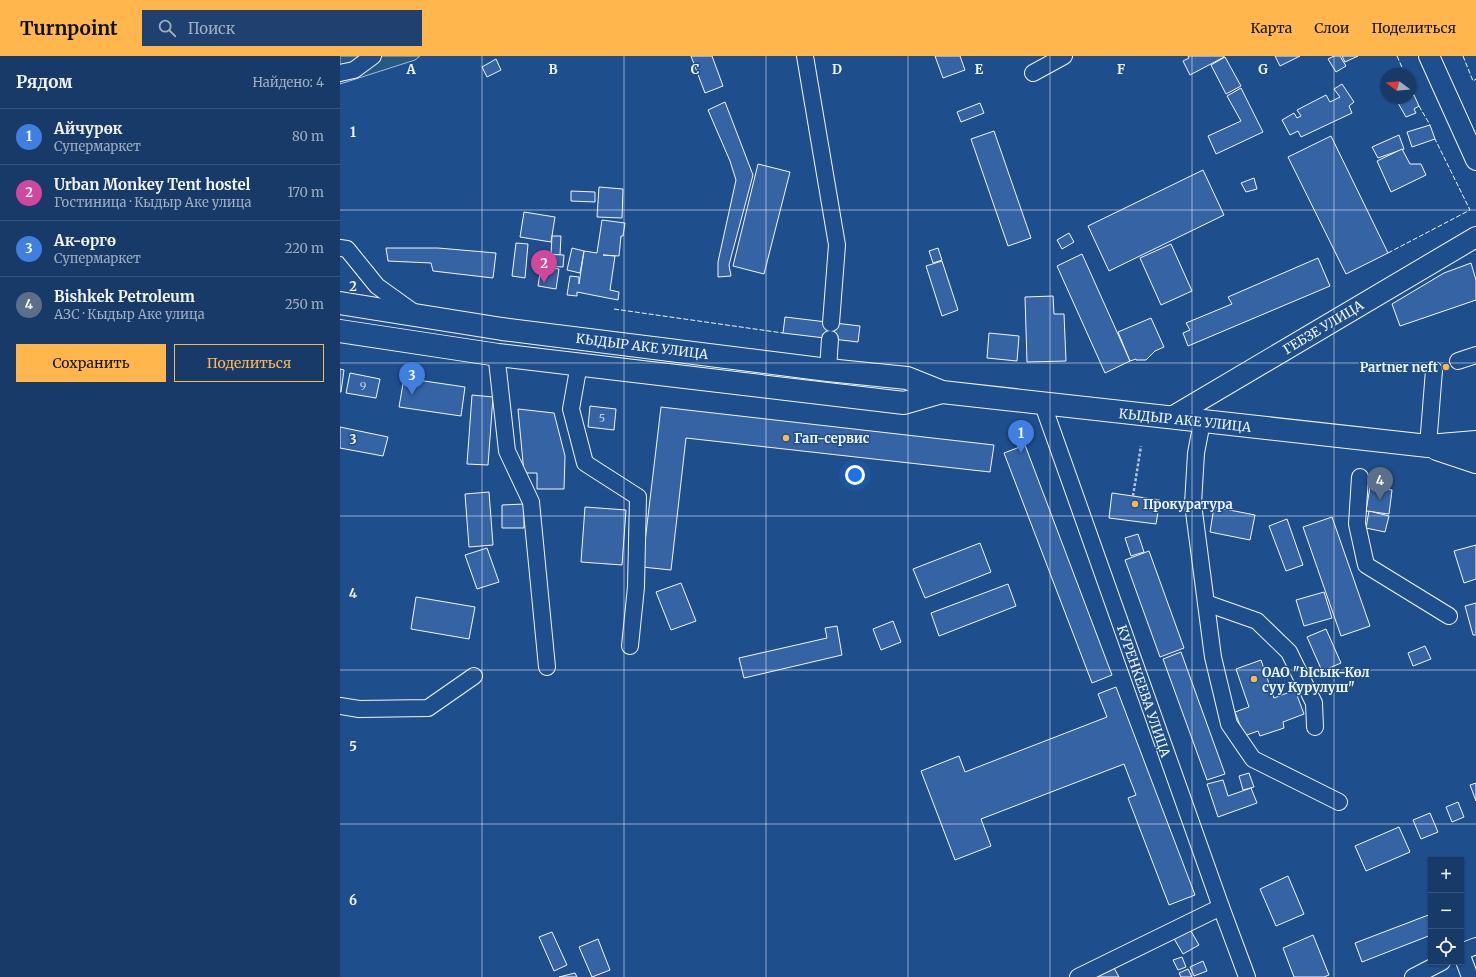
<!DOCTYPE html>
<html lang="ru">
<head>
<meta charset="utf-8">
<style>
  :root { --surface:#173a69; --page:#20416f; --text:#f1f3f6; --muted:#9eadc0; --line:#36547d; --accent:#ffb74d }
  body { margin:0; font-family:Merriweather,serif; background:var(--page); color:var(--text) }
  .controls { position:absolute; right:12px; bottom:12px; display:grid; overflow:hidden; border-radius:0px; box-shadow:0 1px 3px #0004 }
  .controls button { width:36px; height:36px; display:grid; place-items:center; padding:0; border:0; border-bottom:1px solid var(--line); background:var(--surface); color:var(--text); font:20px sans-serif }
  .compass { position:absolute; left:1040px; top:12px; width:36px; height:36px; border-radius:50%; background:var(--surface); box-shadow:0 1px 3px #0004; rotate:286deg }
  .you { position:absolute; left:515px; top:419px; width:14px; height:14px; margin:-10px; border:3px solid #fff; border-radius:50%; background:#1a73e8; box-shadow:0 0 0 6px #1a73e833 }
  .badge { display:grid; place-items:center; width:26px; height:26px; border-radius:50%; background:var(--accent); color:#fff; font-size:13px; font-weight:700 }
  .pin { position:absolute; translate:-50% -33px; filter:drop-shadow(0 1px 2px #0008) }
  .pin::after { content:''; position:absolute; top:21px; width:14px; height:12px; background:inherit; clip-path:polygon(0 0,100% 0,50% 100%) }
  .list { margin:0; padding:0; list-style:none }
  h2 { display:flex; justify-content:space-between; align-items:center; height:52px; margin:0; padding:0 16px; font-size:17px }
  h2 small { font-size:13px; font-weight:400; color:var(--muted) }
  .list li { display:grid; grid-template-columns:26px 1fr auto; gap:12px; align-items:center; box-sizing:border-box; height:56px; padding:0 16px; border-top:1px solid var(--line) }
  .list b { display:block; font-size:15px; white-space:nowrap }
  .list p { margin:0; font-size:13px; white-space:nowrap; color:var(--muted) }
  .list em { font-size:13px; font-style:normal; color:var(--muted) }
  .actions { display:flex; gap:8px; padding:12px 16px }
  .actions a { flex:1; padding:9px 0; border:1px solid var(--accent); border-radius:0px; text-align:center; font-size:14px; color:var(--accent) }
  .actions .main { background:var(--accent); color:#111 }
  .icon { flex:none; width:22px; height:22px; fill:none; stroke:currentColor; stroke-width:2; stroke-linecap:round; stroke-linejoin:round }
  .map { position:relative; flex:none; width:1136px; height:921px; overflow:hidden }
  header { display:flex; align-items:center; gap:24px; box-sizing:border-box; height:56px; padding:0 20px; background:var(--accent); color:#111 }
  header strong { font-size:19px }
  nav { display:flex; gap:22px; margin-inline-start:auto; font-size:14px }
  .search { width:280px; height:36px; background:var(--page); display:flex; align-items:center; gap:10px; box-sizing:border-box; padding:0 14px; border-radius:0px; color:var(--muted); font-size:15px }
  main { display:flex }
  aside { flex:1; background:var(--surface) }
  .map>svg:first-child { display:block }
  .green { fill:#245a82; stroke:#a8bbd7 }
  .building { fill:#3563a3; stroke:#f2f6ff }
  .lines { fill:none; stroke-linecap:round; stroke-linejoin:round }
  .minor-casing { stroke:#f2f6ff; stroke-width:18 }
  .major-casing { stroke:#f2f6ff; stroke-width:22 }
  .highway-casing { stroke:#f2f6ff; stroke-width:24 }
  .path { stroke:#b3c4dc; stroke-width:2.5; stroke-dasharray:3 2; stroke-linecap:butt }
  .minor { stroke:#1f4e8c; stroke-width:16 }
  .major { stroke:#1f4e8c; stroke-width:20 }
  .highway { stroke:#1f4e8c; stroke-width:22 }
  .fence { stroke:#f2f6ff; stroke-width:1; stroke-dasharray:5 2; stroke-linecap:butt }
  .grid { fill:none; stroke:#f2f6ff; stroke-width:1; stroke-opacity:0.55 }
  .poi-dot { fill:#ffb74d; stroke:#1f4e8c; stroke-width:1.5 }
  .labels { text-anchor:middle; stroke-width:3; stroke-linejoin:round; paint-order:stroke }
  .number-label { font-size:11px; fill:#c3d1e8 }
  .street-label { font-size:13px; fill:#f2f6ff; stroke:#1f4e8c }
  .poi-label { font-size:13px; font-weight:bold; fill:#f2f6ff; stroke:#1f4e8c; text-anchor:start }
  .grid-label { font-size:13px; text-anchor:middle; font-weight:bold; fill:#f2f6ff; stroke:#1f4e8c; stroke-width:3; stroke-linejoin:round; paint-order:stroke }
</style>
</head>
<body>
<header>
<strong>Turnpoint</strong>
<div class="search"><svg class="icon" aria-label="search" viewBox="0 0 24 24"><circle cx="10" cy="10" r="6"/><path d="M15 15l6 6"/></svg>Поиск</div>
<nav><a>Карта</a><a>Слои</a><a>Поделиться</a></nav>
</header>
<main>
<aside>
<h2>Рядом<small>Найдено: 4</small></h2>
<ul class="list">
<li><span class="badge" style="background:#3f7fe0">1</span><div><b>Айчурөк</b><p>Супермаркет</p></div><em>80 m</em></li>
<li><span class="badge" style="background:#d1479c">2</span><div><b>Urban Monkey Tent hostel</b><p>Гостиница · Кыдыр Аке улица</p></div><em>170 m</em></li>
<li><span class="badge" style="background:#3f7fe0">3</span><div><b>Ак-өргө</b><p>Супермаркет</p></div><em>220 m</em></li>
<li><span class="badge" style="background:#5c6f8a">4</span><div><b>Bishkek Petroleum</b><p>АЗС · Кыдыр Аке улица</p></div><em>250 m</em></li>
</ul>
<div class="actions"><a class="main">Сохранить</a><a>Поделиться</a></div>
</aside>
<div class="map">
<svg width="1136" height="921" viewBox="0 0 1136 921">
  <rect width="100%" height="100%" fill="#1f4e8c"/>
  <polygon class="green" points="0,0 80,0 75,4 0,28"/>
  <g class="building">
    <polygon points="351,0 372,0 383,30 365,37"/>
    <polygon points="595,0 620,0 625,14 603,22"/>
    <polygon points="848,0 884,0 884,1 850,19 843,5 849,2"/>
    <polygon points="935,0 960,0 940,10"/>
    <polygon points="994,0 1000,0 1006,10 996,16 988,3"/>
    <polygon points="1002,0 1018,0 1005,6"/>
    <polygon points="885,1 901,30 886,38 871,9"/>
    <polygon points="156,3 161,14 147,21 142,11"/>
    <polygon points="1002,28 1014,46 1009,50 1012,57 961,81 958,75 950,79 942,64 954,57 957,62 961,60 957,54 986,39 990,46 1000,41 994,33"/>
    <polygon points="901,32 923,76 876,98 868,80 901,65 887,40"/>
    <polygon points="1074,39 1079,50 1074,53 1076,57 1066,61 1058,47"/>
    <polygon points="385,46 413,119 389,209 391,220 378,221 378,206 396,124 390,105 368,54"/>
    <polygon points="640,47 644,57 621,66 617,56"/>
    <polygon points="1090,69 1095,83 1072,91 1067,76"/>
    <polygon points="654,75 691,182 668,190 631,83"/>
    <polygon points="1059,79 1064,93 1038,102 1032,91"/>
    <polygon points="991,80 1048,197 1006,218 948,101"/>
    <polygon points="1062,93 1070,108 1081,108 1086,119 1051,136 1037,105"/>
    <polygon points="418,108 450,116 424,218 393,210"/>
    <polygon points="863,114 884,159 769,215 748,170"/>
    <polygon points="914,122 917,133 906,136 901,127"/>
    <polygon points="259,131 283,133 282,162 257,161"/>
    <polygon points="231,135 255,136 255,146 231,145"/>
    <polygon points="184,156 215,161 211,186 180,181"/>
    <polygon points="262,164 285,167 283,180 281,180 279,200 263,199 275,200 270,234 279,236 278,244 237,236 237,240 227,239 230,220 239,221 239,228 244,195 257,197"/>
    <polygon points="729,177 734,186 722,193 717,184"/>
    <polygon points="212,180 221,180 220,199 211,198"/>
    <polygon points="176,187 188,188 185,222 172,220"/>
    <polygon points="831,188 852,235 821,249 800,202"/>
    <polygon points="46,192 98,192 156,197 153,222 93,215 91,207 48,205"/>
    <polygon points="232,192 244,195 240,217 227,214"/>
    <polygon points="598,192 602,204 593,207 589,195"/>
    <polygon points="202,198 224,199 223,211 201,210"/>
    <polygon points="742,198 790,305 765,317 717,210"/>
    <polygon points="978,202 990,230 848,290 843,277 850,274 846,267 892,248 888,241"/>
    <polygon points="602,205 618,254 602,260 586,210"/>
    <polygon points="1131,207 1136,224 1136,244 1060,270 1052,248 1104,217"/>
    <polygon points="201,210 219,213 216,233 198,230"/>
    <polygon points="713,240 714,258 724,258 726,305 687,306 685,241"/>
    <polygon points="445,261 520,270 518,286 443,277"/>
    <polygon points="811,262 824,291 815,295 806,304 796,304 796,303 790,305 778,276"/>
    <polygon points="649,277 679,280 677,305 647,302"/>
    <polygon points="0,313 4,314 1,336 0,336"/>
    <polygon points="10,317 40,323 36,342 6,337"/>
    <polygon points="64,322 125,331 121,360 59,351"/>
    <polygon points="132,339 153,341 148,409 127,408"/>
    <polygon points="250,350 276,353 274,374 248,371"/>
    <polygon points="321,351 654,389 650,416 346,382 331,514 302,511"/>
    <polygon points="178,353 214,357 225,400 224,433 197,433 197,417 184,417"/>
    <polygon points="0,371 48,381 43,400 0,392"/>
    <polygon points="685,389 772,619 752,627 664,397"/>
    <polygon points="1030,431 1052,434 1049,458 1026,455"/>
    <polygon points="149,436 153,489 129,491 125,438"/>
    <polygon points="772,437 820,444 816,468 769,462"/>
    <polygon points="184,448 184,472 162,472 162,449"/>
    <polygon points="245,451 286,454 282,509 241,506"/>
    <polygon points="874,451 915,459 910,484 870,476"/>
    <polygon points="1029,455 1049,460 1045,476 1026,472"/>
    <polygon points="992,461 1030,570 1001,580 963,471"/>
    <polygon points="947,463 963,509 946,515 929,470"/>
    <polygon points="798,478 804,496 791,500 785,482"/>
    <polygon points="640,487 651,516 585,542 573,513"/>
    <polygon points="1136,489 1136,523 1124,527 1114,495"/>
    <polygon points="147,492 159,526 137,533 125,499"/>
    <polygon points="809,495 844,592 820,601 785,504"/>
    <polygon points="341,527 356,565 331,574 316,536"/>
    <polygon points="668,528 676,550 599,580 591,557"/>
    <polygon points="984,536 992,562 964,570 956,544"/>
    <polygon points="76,541 135,551 129,583 71,573"/>
    <polygon points="1136,547 1136,579 1133,579 1125,550"/>
    <polygon points="553,565 561,586 541,594 533,573"/>
    <polygon points="497,570 502,599 404,622 399,602 487,582 485,572"/>
    <polygon points="986,573 1001,607 982,615 967,581"/>
    <polygon points="1085,590 1091,603 1073,610 1068,597"/>
    <polygon points="841,596 885,718 867,724 823,603"/>
    <polygon points="921,604 934,642 955,634 964,658 943,666 944,672 920,680 918,675 904,680 895,656 909,651 896,613"/>
    <polygon points="776,631 855,839 829,849 788,742 796,739 784,708 641,763 651,790 615,804 581,715 619,700 625,716 767,661 758,638"/>
    <polygon points="909,717 914,731 903,734 899,720"/>
    <polygon points="883,724 888,740 911,732 917,747 878,761 867,728"/>
    <polygon points="1136,727 1136,745 1130,729"/>
    <polygon points="1118,746 1124,761 1112,766 1106,751"/>
    <polygon points="1090,757 1098,776 1081,783 1073,764"/>
    <polygon points="1059,771 1070,796 1026,815 1015,790"/>
    <polygon points="948,820 964,858 936,870 920,833"/>
    <polygon points="1091,858 1091,879 1022,906 1015,887"/>
    <polygon points="848,870 859,889 843,898 832,879"/>
    <polygon points="212,876 227,909 214,915 199,881"/>
    <polygon points="973,879 989,919 984,921 954,921 943,892"/>
    <polygon points="258,883 270,914 252,921 239,891"/>
    <polygon points="842,901 846,911 838,914 833,904"/>
    <polygon points="863,905 867,915 854,920 850,911"/>
    <polygon points="773,910 779,921 756,921"/>
    <polygon points="848,913 852,921 841,921 839,917"/>
    <polygon points="235,917 237,921 219,921"/>
  </g>
  <g class="lines">
    <g class="minor-casing">
      <g id="minor">
        <polyline points="465,0 497,189 491,267"/>
        <polyline points="0,17 14,14 33,0"/>
        <polyline points="693,17 724,0"/>
        <polyline points="0,192 7,193 37,230 76,258"/>
        <polyline points="158,299 157,305 167,395 191,446 207,611"/>
        <polyline points="1118,305 1136,299"/>
        <polyline points="239,308 231,353 245,407 298,441 296,531 290,590"/>
        <polyline points="488,314 490,283"/>
        <polyline points="703,349 881,851 907,921"/>
        <polyline points="862,366 856,397 853,448 873,601 889,668 913,703 999,746"/>
        <polyline points="1088,390 1094,314"/>
        <polyline points="1020,421 1017,468 1026,509 1109,560"/>
        <polyline points="866,547 917,565 949,596 974,647 975,671"/>
        <polyline points="0,650 19,653 88,652 134,620"/>
        <polyline points="1121,896 1136,890"/>
        <polyline points="1121,897 1130,921"/>
        <polyline points="738,921 881,851"/>
        <polyline points="1073,921 1102,906"/>
      </g>
    </g>
    <g class="major-casing">
      <g id="major">
        <polyline points="1089,0 1136,104"/>
        <polyline points="830,362 1136,181"/>
      </g>
    </g>
    <g class="highway-casing">
      <g id="highway">
        <polyline points="0,247 162,273 488,314 567,322 602,336 1088,390 1136,386"/>
        <polyline points="0,275 158,299 564,347 602,336"/>
        <polyline points="1097,393 1136,406"/>
      </g>
    </g>
    <polyline class="path" points="793,440 801,390"/>
    <use href="#minor" class="minor"/>
    <use href="#major" class="major"/>
    <use href="#highway" class="highway"/>
    <g class="fence">
      <polyline points="1057,0 1065,18"/>
      <polyline points="1123,0 1133,25 1136,23"/>
      <polyline points="1070,30 1074,39"/>
      <polyline points="1079,50 1090,69"/>
      <polyline points="1048,197 1130,154 1095,83"/>
      <polyline points="274,253 443,277"/>
    </g>
  </g>
  <path class="grid" d="M142 0V921M284 0V921M426 0V921M568 0V921M710 0V921M852 0V921M994 0V921M0 154H1136M0 307H1136M0 460H1136M0 614H1136M0 768H1136"/>
  <g class="poi-dot">
    <circle cx="1106" cy="311" r="4"/>
    <circle cx="446" cy="382" r="4"/>
    <circle cx="795" cy="448" r="4"/>
    <circle cx="914" cy="623" r="4"/>
  </g>
  <g class="labels">
    <g class="number-label">
      <text x="23" y="334">9</text>
      <text x="262" y="366">5</text>
    </g>
    <g class="street-label">
      <text transform="translate(983 271) rotate(-31)" y="5">ГЕБЗЕ УЛИЦА</text>
      <text transform="translate(302 290) rotate(7)" y="5">КЫДЫР АКЕ УЛИЦА</text>
      <text transform="translate(845 364) rotate(6)" y="5">КЫДЫР АКЕ УЛИЦА</text>
      <text transform="translate(804 635) rotate(71)" y="5">КУРЕНКЕЕВА УЛИЦА</text>
    </g>
    <g class="poi-label">
      <text x="1098" y="316" text-anchor="end">Partner neft</text>
      <text x="454" y="387">Гап-сервис</text>
      <text x="803" y="453">Прокуратура</text>
      <text x="922" y="621">ОАО "Ысык-Көл<tspan x="922" dy="15">суу Курулуш"</tspan></text>
    </g>
  </g>
  <g class="grid-label">
    <text x="71" y="18">A</text>
    <text x="213" y="18">B</text>
    <text x="355" y="18">C</text>
    <text x="497" y="18">D</text>
    <text x="639" y="18">E</text>
    <text x="781" y="18">F</text>
    <text x="923" y="18">G</text>
    <text x="13" y="81">1</text>
    <text x="13" y="235">2</text>
    <text x="13" y="388">3</text>
    <text x="13" y="542">4</text>
    <text x="13" y="695">5</text>
    <text x="13" y="849">6</text>
  </g>
</svg>
<div class="controls">
<button>+</button>
<button>−</button>
<button><svg class="icon" aria-label="locate" viewBox="0 0 24 24"><circle cx="12" cy="12" r="6"/><path d="M12 2v4M12 18v4M2 12h4M18 12h4"/></svg></button>
</div>
<svg class="compass" viewBox="-18 -18 36 36"><path d="M0-13l5 13h-10z" fill="#e53935"/><path d="M0 13l5-13h-10z" fill="#9eadc0"/></svg>
<div class="you"></div>
<div class="pin badge" style="left:681px;top:397px;background:#3f7fe0">1</div>
<div class="pin badge" style="left:204px;top:227px;background:#d1479c">2</div>
<div class="pin badge" style="left:72px;top:339px;background:#3f7fe0">3</div>
<div class="pin badge" style="left:1040px;top:444px;background:#5c6f8a">4</div>
</div>
</main>
</body>
</html>
